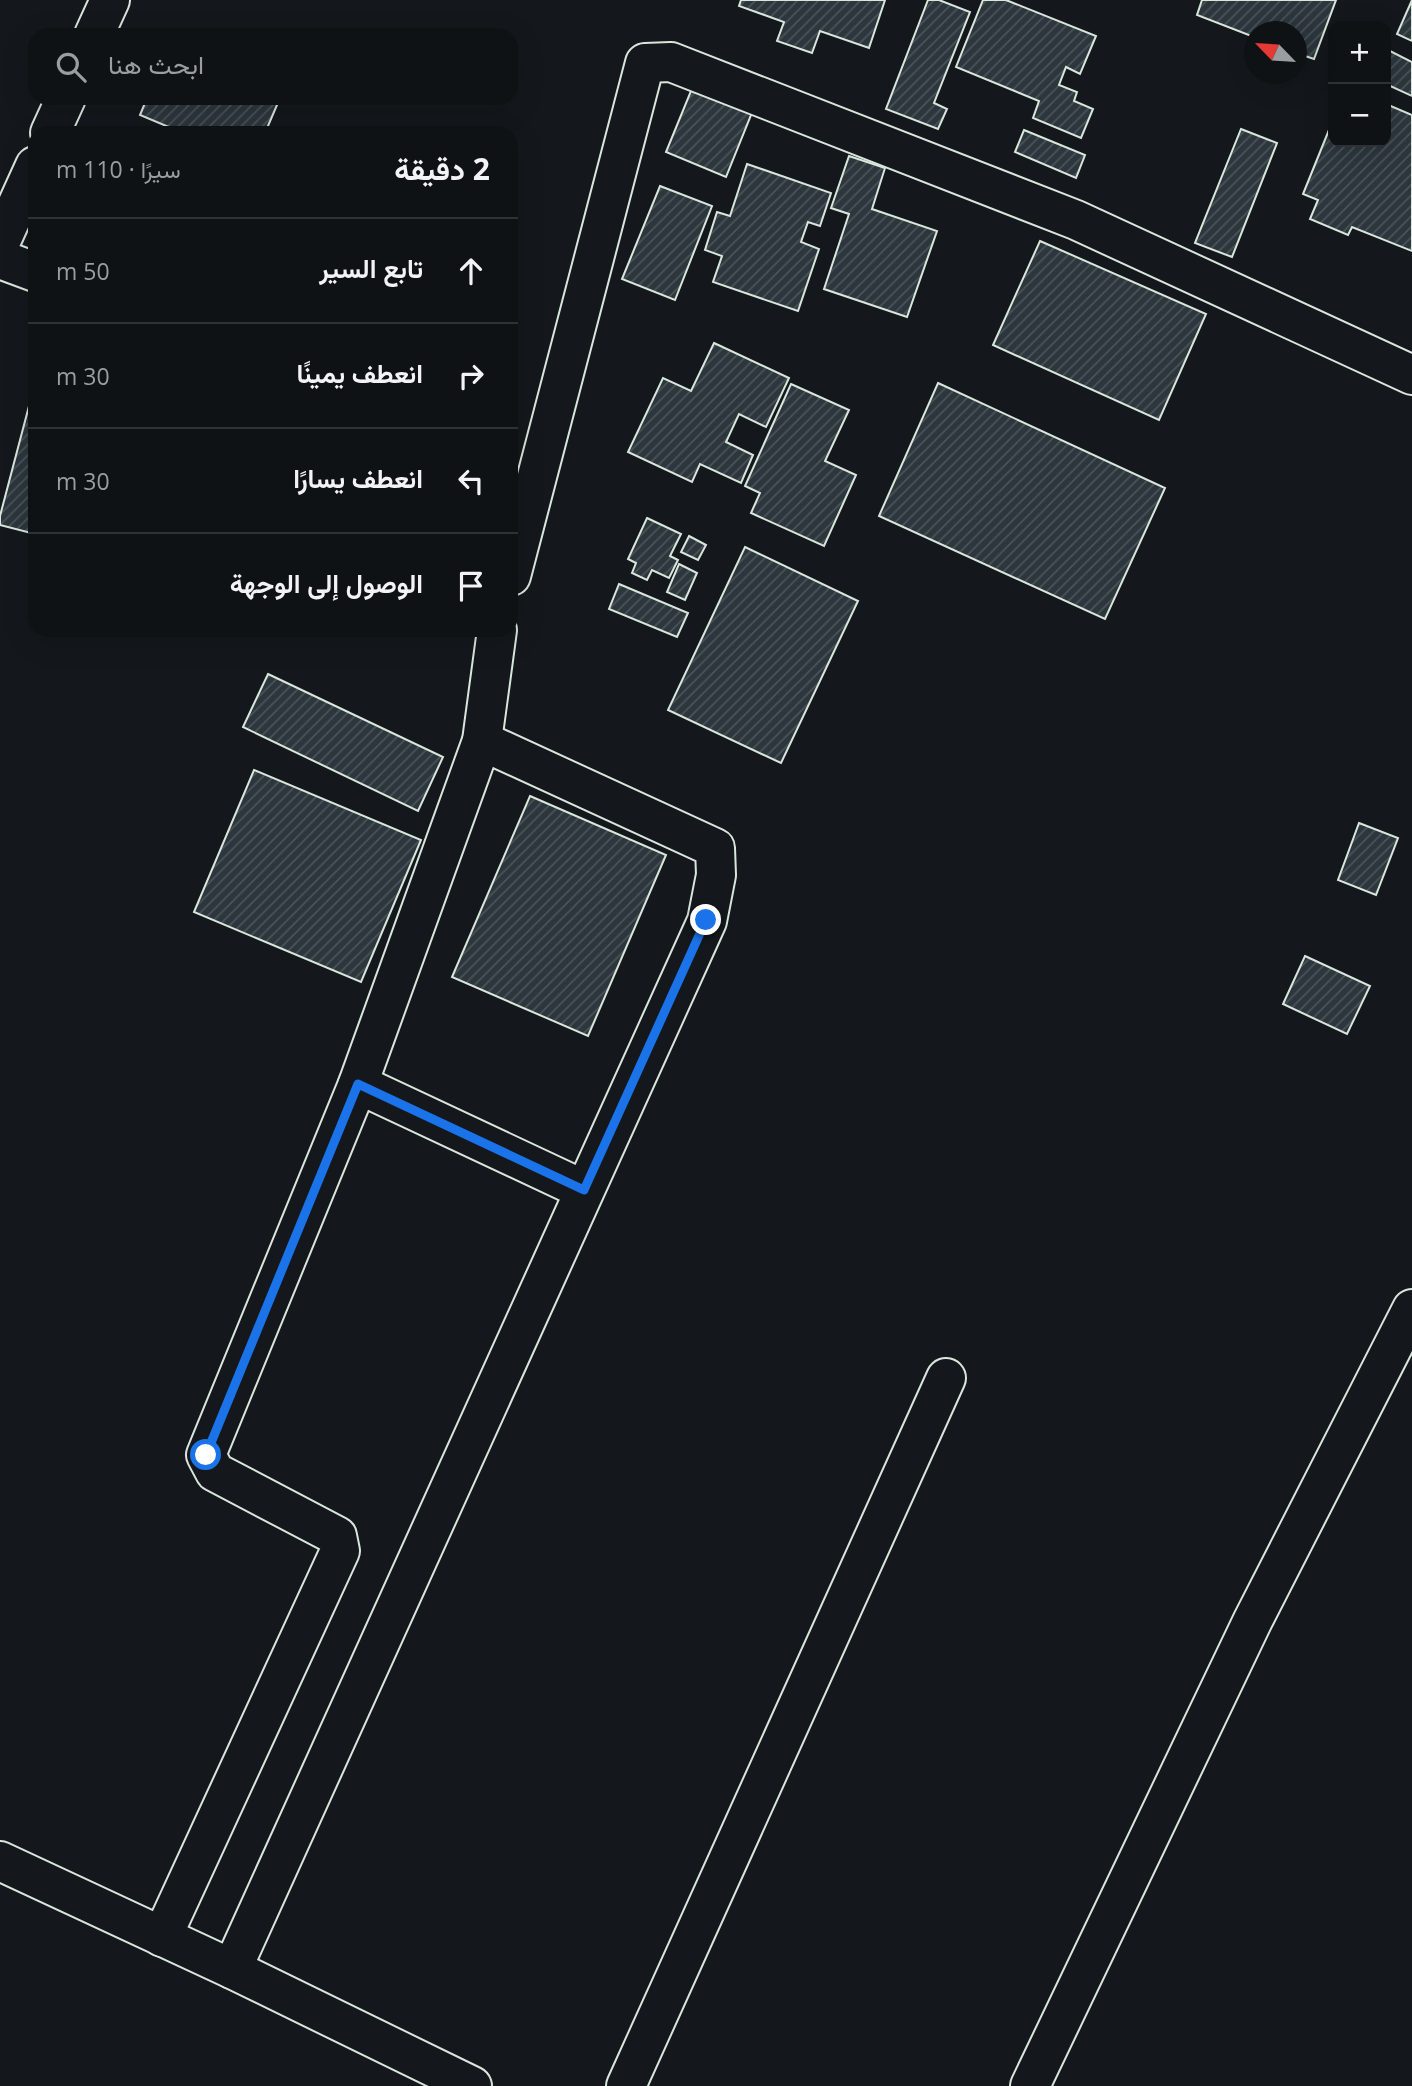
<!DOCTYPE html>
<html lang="ar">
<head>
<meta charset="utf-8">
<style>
  :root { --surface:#0f1215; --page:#181b1e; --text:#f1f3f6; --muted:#9b9ea0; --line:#2f3234 }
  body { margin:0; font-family:"Open Sans",Vazirmatn,sans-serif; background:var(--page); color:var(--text); direction:rtl }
  .controls { position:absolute; right:21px; top:21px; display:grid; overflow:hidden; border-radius:14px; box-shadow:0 7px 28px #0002 }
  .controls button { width:63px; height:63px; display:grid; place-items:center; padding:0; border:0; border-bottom:2px solid var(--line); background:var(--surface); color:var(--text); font:35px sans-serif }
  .compass { position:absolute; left:1244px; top:21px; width:63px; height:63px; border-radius:50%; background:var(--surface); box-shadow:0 7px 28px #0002; rotate:295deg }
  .stop { position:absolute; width:21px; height:21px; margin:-16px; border:5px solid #1a73e8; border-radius:50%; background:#fff }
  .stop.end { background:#1a73e8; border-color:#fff; box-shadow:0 2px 7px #0008 }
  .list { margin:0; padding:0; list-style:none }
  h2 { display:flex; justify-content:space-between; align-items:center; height:91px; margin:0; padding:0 28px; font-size:30px }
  h2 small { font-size:23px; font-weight:400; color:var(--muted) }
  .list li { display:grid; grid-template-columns:46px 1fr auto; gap:21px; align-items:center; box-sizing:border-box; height:105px; padding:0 28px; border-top:2px solid var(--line) }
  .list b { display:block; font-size:26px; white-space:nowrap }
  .list em { font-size:23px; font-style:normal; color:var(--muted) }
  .icon { flex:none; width:38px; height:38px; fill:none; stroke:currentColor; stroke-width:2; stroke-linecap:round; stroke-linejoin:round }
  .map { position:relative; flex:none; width:1412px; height:2086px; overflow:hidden; direction:ltr }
  .search { position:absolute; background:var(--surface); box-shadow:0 7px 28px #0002; left:28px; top:28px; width:490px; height:77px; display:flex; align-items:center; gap:18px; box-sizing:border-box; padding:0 24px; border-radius:21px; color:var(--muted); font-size:26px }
  .panel { position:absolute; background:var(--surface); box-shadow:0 7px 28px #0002; left:28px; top:126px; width:490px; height:511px; border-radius:21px; direction:rtl }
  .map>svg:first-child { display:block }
  .building { fill:url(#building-hatch); stroke:#d8e6dc; stroke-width:2 }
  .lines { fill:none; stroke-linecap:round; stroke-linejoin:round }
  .street-casing { stroke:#d8e6dc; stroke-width:42 }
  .street { stroke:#14181c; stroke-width:38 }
  .route { stroke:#1a73e8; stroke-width:9 }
</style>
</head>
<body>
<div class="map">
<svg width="1412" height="2086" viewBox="0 0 1412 2086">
  <defs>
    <pattern id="building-hatch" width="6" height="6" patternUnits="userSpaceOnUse" patternTransform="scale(1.75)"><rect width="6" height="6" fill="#2c363c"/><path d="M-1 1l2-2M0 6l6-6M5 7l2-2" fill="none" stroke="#4a5358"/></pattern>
  </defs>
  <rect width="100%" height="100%" fill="#14181c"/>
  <g class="building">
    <polygon points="741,0 885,0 869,48 820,31 812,53 777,41 784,22 739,6"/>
    <polygon points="928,0 939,0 970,12 934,103 947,109 938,129 886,109"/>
    <polygon points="983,0 1006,0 1096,36 1080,74 1066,67 1059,85 1077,92 1074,101 1093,109 1081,138 1033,118 1039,101 956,67"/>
    <polygon points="1202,0 1336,0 1314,59 1296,53 1296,32 1254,32 1254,37 1197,15"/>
    <polygon points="1412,0 1412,41 1397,34"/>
    <polygon points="1386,49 1412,62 1412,96 1386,84"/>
    <polygon points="693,86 753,110 726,177 666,152"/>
    <polygon points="147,98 280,98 265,133 183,133 140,115"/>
    <polygon points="1386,104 1412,115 1412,251 1352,227 1348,235 1310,219 1318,200 1303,194 1333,120 1333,142 1386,142"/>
    <polygon points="1241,129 1277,143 1232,257 1195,243"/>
    <polygon points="1024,130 1085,155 1076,178 1015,152"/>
    <polygon points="849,156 885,168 872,209 937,231 907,317 824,289 849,214 831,208"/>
    <polygon points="747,164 831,193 820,226 808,222 801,242 819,249 798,311 713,282 722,256 705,250 717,212 730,216"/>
    <polygon points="660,186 712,206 675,300 622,279"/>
    <polygon points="1040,241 1206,314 1159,420 993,345"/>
    <polygon points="714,343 789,378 766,427 739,414 726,442 753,455 741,483 700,464 692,482 628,452 663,378 691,391"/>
    <polygon points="938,383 1165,488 1105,619 879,516"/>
    <polygon points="791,384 849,410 825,461 856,475 824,546 751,513 760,493 745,486"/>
    <polygon points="34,387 35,388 35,534 0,525 0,516"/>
    <polygon points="647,518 681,534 670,556 678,560 669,578 652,570 647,580 632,573 636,563 628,559"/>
    <polygon points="689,536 706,545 698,560 681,552"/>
    <polygon points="745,547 858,601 781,763 668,710"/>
    <polygon points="679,564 697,573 685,600 667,592"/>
    <polygon points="619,584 688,613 677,637 609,609"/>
    <polygon points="268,674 443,757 418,811 243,727"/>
    <polygon points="254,770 421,840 361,982 194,912"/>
    <polygon points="530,796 666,855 588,1036 452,977"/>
    <polygon points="1359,823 1398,838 1376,895 1338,880"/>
    <polygon points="1305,956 1370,986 1347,1034 1283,1004"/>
  </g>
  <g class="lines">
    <g class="street-casing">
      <g id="street">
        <polyline points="94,35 110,0"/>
        <polyline points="50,133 66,98"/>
        <polyline points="0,243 35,166"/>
        <polyline points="0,259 35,272"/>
        <polyline points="511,576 645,63 671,62 1076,220 1412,375"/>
        <polyline points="358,1084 584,1190"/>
        <polyline points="0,1861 232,1969 472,2086"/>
        <polyline points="162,1937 340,1551 337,1536 215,1472 206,1455 358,1084 482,741 497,630"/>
        <polyline points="232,1969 707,921 716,875 715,848 482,741"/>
        <polyline points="626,2086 946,1378"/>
        <polyline points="1030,2086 1252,1622 1412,1309"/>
      </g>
    </g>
    <use href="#street" class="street"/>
  </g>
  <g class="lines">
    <polyline class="route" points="206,1455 358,1084 584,1190 706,920"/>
  </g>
</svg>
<div class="controls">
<button>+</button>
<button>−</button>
</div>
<svg class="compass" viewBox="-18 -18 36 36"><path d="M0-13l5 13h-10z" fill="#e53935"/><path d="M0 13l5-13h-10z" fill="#9b9ea0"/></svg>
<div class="stop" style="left:206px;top:1455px"></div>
<div class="stop end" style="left:706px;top:920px"></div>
<div class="search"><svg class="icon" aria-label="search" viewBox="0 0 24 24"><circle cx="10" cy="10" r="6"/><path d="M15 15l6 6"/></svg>ابحث هنا</div>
<section class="panel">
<h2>2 دقيقة<small>سيرًا · 110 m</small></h2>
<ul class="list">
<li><svg class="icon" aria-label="ahead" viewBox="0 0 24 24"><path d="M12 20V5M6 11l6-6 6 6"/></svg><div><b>تابع السير</b></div><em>50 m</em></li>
<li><svg class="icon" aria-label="right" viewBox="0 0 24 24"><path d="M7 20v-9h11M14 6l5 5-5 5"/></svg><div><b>انعطف يمينًا</b></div><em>30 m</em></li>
<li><svg class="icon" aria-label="left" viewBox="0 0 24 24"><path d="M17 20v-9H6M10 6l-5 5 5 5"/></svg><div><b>انعطف يسارًا</b></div><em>30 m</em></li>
<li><svg class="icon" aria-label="arrive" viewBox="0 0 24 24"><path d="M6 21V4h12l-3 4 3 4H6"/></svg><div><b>الوصول إلى الوجهة</b></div></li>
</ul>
</section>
</div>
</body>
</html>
